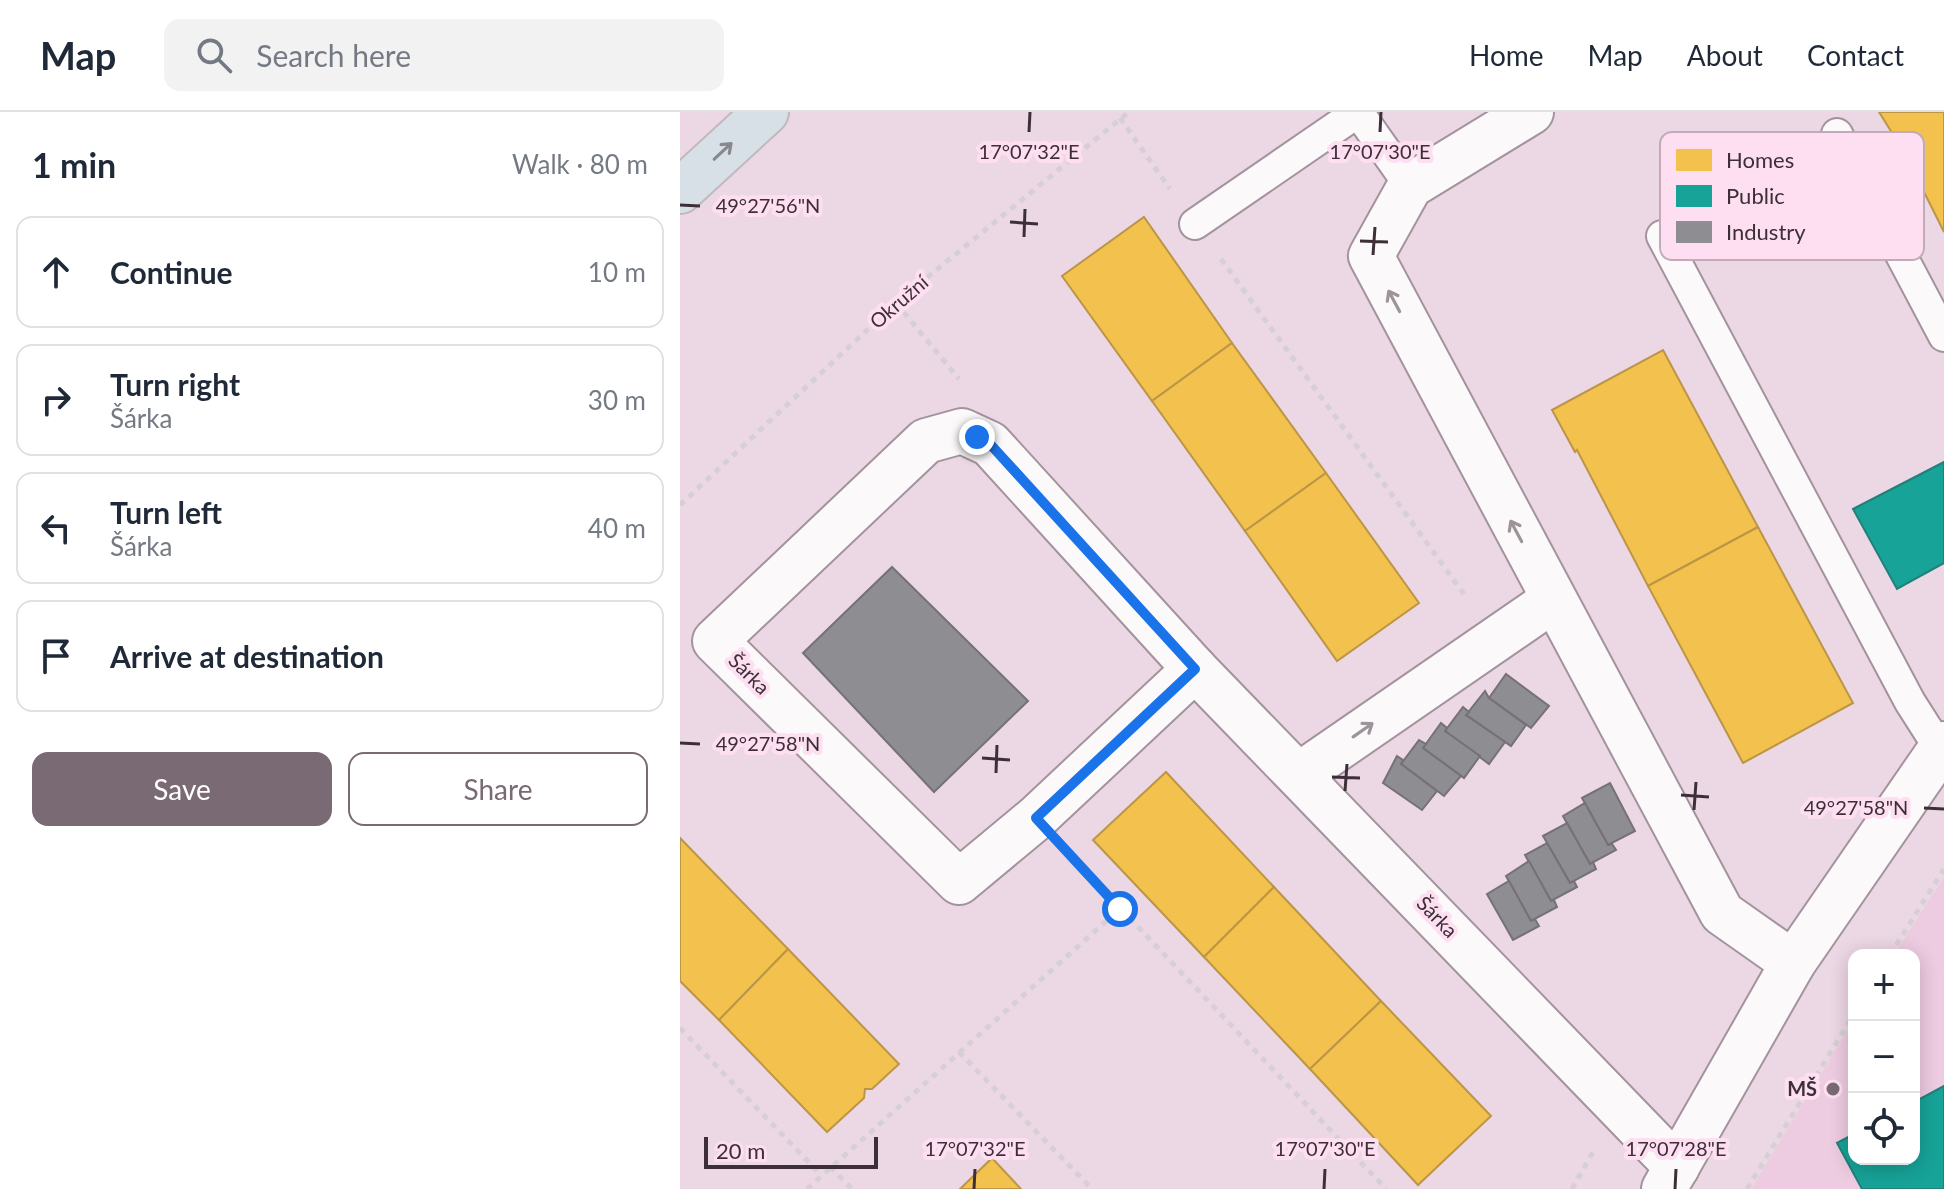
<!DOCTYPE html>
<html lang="en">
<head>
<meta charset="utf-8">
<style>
  :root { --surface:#fff; --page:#f2f2f3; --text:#1f2937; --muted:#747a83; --line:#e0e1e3; --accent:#7a6a74 }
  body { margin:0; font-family:Lato,sans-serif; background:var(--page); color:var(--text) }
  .controls { position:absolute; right:24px; bottom:24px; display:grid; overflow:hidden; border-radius:16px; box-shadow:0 4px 20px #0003 }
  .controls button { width:72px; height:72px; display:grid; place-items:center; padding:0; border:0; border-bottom:2px solid var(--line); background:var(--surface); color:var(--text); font:40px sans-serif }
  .scale { position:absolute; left:24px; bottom:20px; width:174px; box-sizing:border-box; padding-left:8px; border:4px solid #3d2f38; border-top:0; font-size:22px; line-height:28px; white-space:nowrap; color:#3d2f38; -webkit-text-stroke:6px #fddff1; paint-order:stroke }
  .stop { position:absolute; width:24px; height:24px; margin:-18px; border:6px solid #1a73e8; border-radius:50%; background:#fff }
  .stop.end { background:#1a73e8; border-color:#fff; box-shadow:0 2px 8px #0008 }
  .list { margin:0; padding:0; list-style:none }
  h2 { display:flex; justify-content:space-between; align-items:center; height:104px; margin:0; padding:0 32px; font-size:34px }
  h2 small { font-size:26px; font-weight:400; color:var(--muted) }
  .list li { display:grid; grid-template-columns:52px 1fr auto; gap:24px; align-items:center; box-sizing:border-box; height:112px; margin:0 16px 16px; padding:0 16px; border:2px solid var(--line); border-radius:16px }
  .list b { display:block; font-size:30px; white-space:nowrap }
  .list p { margin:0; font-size:26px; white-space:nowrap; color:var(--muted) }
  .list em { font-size:26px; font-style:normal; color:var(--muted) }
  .actions { display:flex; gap:16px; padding:24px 32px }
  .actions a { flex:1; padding:18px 0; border:2px solid var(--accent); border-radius:16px; text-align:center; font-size:28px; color:var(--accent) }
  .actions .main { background:var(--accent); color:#fff }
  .icon { flex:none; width:44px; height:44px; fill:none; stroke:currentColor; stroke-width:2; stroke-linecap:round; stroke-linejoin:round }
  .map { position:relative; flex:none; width:1264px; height:1077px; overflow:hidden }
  header { display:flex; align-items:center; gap:48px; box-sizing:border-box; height:112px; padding:0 40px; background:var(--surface); border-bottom:2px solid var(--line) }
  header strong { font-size:38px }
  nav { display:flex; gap:44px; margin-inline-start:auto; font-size:28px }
  .search { width:560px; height:72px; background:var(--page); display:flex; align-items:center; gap:20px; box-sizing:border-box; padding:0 28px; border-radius:16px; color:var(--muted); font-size:30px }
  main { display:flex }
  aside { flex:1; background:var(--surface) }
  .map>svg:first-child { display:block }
  .built { fill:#edcbe0 }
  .homes { fill:#f2c14e; stroke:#bc9547; stroke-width:2 }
  .public { fill:#17a398; stroke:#22807b; stroke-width:2 }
  .industry { fill:#8d8d92; stroke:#757177; stroke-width:2 }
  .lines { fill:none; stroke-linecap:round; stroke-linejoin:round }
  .lane-casing { stroke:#a3939c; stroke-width:34 }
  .street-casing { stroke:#a3939c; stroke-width:48 }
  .highway-casing { stroke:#c2b8bf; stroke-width:48 }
  .path { stroke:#d6d0d4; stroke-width:5; stroke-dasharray:6 6; stroke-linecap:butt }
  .lane { stroke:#fcf9fb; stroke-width:30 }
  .street { stroke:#fcf9fb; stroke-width:44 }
  .highway { stroke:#d6e0e6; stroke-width:44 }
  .oneway { stroke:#8a888f }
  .oneway2 { stroke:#9c949a }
  .route { stroke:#1a73e8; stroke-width:10 }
  .ticks { fill:none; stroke:#3d2f38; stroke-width:3 }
  .poi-dot { fill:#7a6a74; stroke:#fddff1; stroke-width:3 }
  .labels { text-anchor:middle; stroke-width:8; stroke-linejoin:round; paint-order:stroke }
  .street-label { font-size:20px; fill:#3d2f38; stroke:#fddff1 }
  .poi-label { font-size:20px; font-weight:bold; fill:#3d2f38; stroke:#fddff1; text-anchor:end }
  .key { fill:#fddff1; stroke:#c3aaba; stroke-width:2 }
  .key-label { font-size:22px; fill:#3d2f38 }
  .ticks-label { font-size:20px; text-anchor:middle; fill:#3d2f38; stroke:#fddff1; stroke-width:8; stroke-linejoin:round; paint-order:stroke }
</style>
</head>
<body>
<header>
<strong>Map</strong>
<div class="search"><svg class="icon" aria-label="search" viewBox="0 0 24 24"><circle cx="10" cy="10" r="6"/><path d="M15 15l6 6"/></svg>Search here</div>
<nav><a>Home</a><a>Map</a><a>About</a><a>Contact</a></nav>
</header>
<main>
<aside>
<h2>1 min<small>Walk · 80 m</small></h2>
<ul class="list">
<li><svg class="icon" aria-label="ahead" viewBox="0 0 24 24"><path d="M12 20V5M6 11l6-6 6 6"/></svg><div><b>Continue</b></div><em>10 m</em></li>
<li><svg class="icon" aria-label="right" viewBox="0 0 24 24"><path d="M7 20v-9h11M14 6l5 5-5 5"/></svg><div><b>Turn right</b><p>Šárka</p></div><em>30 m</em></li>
<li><svg class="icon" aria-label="left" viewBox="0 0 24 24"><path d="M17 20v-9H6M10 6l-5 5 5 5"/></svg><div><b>Turn left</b><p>Šárka</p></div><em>40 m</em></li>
<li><svg class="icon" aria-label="arrive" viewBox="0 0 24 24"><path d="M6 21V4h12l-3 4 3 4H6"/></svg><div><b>Arrive at destination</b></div></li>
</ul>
<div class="actions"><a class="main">Save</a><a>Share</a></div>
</aside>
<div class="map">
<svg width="1264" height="1077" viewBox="0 0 1264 1077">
  <rect width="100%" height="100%" fill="#ecd7e4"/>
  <polygon class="built" points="1264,765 1264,1077 1071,1077 1174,908 1174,1047 1234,1047 1234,843 1214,843"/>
  <g class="homes">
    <polygon points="1199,0 1264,0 1264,120 1224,40"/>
    <polygon points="464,105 552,231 472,289 382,164"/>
    <polygon points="552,231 646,361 565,419 472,289"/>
    <polygon points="983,238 1078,415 968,474 897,338 895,340 872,298"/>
    <polygon points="646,361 739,491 657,549 565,419"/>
    <polygon points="1078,415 1173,591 1063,651 968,474"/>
    <polygon points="486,660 594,775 524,845 413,728"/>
    <polygon points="0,726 108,837 39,908 0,869"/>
    <polygon points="594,775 701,889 630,957 524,845"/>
    <polygon points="108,837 219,952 192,977 185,977 184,986 147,1020 39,908"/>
    <polygon points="701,889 811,1004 738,1073 630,957"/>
    <polygon points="312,1046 341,1077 280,1077"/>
  </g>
  <g class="public">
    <polygon points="1264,350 1264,451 1217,477 1173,397"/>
    <polygon points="1264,974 1264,1077 1182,1077 1157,1031 1174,1022 1174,1047 1234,1047 1234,990"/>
  </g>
  <g class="industry">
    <polygon points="212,455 348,589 254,680 123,541"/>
    <polygon points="826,562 869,594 851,616 809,586"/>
    <polygon points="805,579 809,586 846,613 831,634 786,603"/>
    <polygon points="783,595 789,600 786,603 825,630 809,652 765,619"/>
    <polygon points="761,611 767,616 765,619 800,644 784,666 743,636"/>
    <polygon points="739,628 746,632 743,636 781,664 764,684 721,652"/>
    <polygon points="717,644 723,648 721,652 757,679 742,698 703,671"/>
    <polygon points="930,671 955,719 928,733 902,686"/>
    <polygon points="905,691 928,733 932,732 936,738 910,752 883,704"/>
    <polygon points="887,711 910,752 913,750 916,757 890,771 863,724"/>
    <polygon points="867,731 890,771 894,769 897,775 871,789 845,743"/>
    <polygon points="849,749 871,789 874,788 877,795 851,809 826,764"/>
    <polygon points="829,769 851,809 855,807 859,814 833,828 807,782"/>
  </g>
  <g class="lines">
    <g class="lane-casing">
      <g id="lane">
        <polyline points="1157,22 1264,224"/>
        <polyline points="515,112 678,0 730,74"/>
        <polyline points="982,124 1230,590 1260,637"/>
      </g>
    </g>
    <g class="street-casing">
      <g id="street">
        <polyline points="851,0 730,74 691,144 1042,801 1113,851"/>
        <polygon points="282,319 310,332 515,557 356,706 279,770 35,529 246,329"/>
        <polyline points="515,557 997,1055"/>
        <polyline points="619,663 873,488"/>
        <polyline points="984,1077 1113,851 1264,632"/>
      </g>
    </g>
    <g class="highway-casing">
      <polyline id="highway" points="0,79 86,0"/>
    </g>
    <g class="path">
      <polyline points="440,6 490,77"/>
      <polyline points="541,147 786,485"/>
      <polyline points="216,191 279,267"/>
      <polyline points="0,393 216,191 449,0"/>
      <polyline points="392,745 706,1077"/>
      <polyline points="1210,843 1264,757"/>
      <polyline points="0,916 141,1063"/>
      <polyline points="279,940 412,1077"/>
      <polyline points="150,1055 172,1077"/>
      <polyline points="127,1077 440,797"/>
      <polyline points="892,1077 913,1040"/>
      <polyline points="1067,1077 1174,902"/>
    </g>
    <use href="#lane" class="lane"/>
    <use href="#street" class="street"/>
    <use href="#highway" class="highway"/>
  </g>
  <defs><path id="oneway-shaft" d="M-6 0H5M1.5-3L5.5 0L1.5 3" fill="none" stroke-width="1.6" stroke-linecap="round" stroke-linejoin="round" transform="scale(2)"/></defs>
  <use class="oneway" href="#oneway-shaft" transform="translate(43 39) rotate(-43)"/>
  <g class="oneway2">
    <use href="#oneway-shaft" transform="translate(714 189) rotate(-118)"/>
    <use href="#oneway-shaft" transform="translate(836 419) rotate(-118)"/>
    <use href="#oneway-shaft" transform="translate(683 618) rotate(-35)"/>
  </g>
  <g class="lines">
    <polyline class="route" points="297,325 310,332 515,557 356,706 440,797"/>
  </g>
  <path class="ticks" d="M349 20 350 0M700 20 701 0M0 93 20 94M330 110 358 112M344 125 345 97M680 129 708 130M693 143 695 115M0 631 20 632M302 646 330 648M316 661 317 633M652 665 680 666M665 679 667 652M1001 683 1029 685M1244 696 1264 697M1014 698 1016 670M294 1077 295 1057M644 1077 645 1057M995 1077 996 1057"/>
  <circle class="poi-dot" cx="1153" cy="977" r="8"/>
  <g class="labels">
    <g class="street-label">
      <text transform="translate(219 190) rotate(-41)" y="7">Okružní</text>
      <text transform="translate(69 562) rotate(45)" y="7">Šárka</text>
      <text transform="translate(757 805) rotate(46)" y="7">Šárka</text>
    </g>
    <g class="poi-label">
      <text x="1137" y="984">MŠ</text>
    </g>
  </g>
  <rect x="980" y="20" width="264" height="128" rx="12" class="key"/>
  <rect x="996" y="37" width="36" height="22" fill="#f2c14e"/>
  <rect x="996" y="73" width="36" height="22" fill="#17a398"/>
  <rect x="996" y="109" width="36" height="22" fill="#8d8d92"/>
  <g class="key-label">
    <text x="1046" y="56">Homes</text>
    <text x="1046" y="92">Public</text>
    <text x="1046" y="128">Industry</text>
  </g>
  <g class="ticks-label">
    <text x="349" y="47">17°07'32"E</text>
    <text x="700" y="47">17°07'30"E</text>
    <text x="88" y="101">49°27'56"N</text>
    <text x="88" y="639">49°27'58"N</text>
    <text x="1176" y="703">49°27'58"N</text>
    <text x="295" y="1044">17°07'32"E</text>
    <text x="645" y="1044">17°07'30"E</text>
    <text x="996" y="1044">17°07'28"E</text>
  </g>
</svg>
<div class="controls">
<button>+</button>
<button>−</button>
<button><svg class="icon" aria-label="locate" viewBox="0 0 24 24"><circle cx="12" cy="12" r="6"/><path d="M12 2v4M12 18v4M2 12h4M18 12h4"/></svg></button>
</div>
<div class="scale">20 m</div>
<div class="stop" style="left:440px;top:797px"></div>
<div class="stop end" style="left:297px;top:325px"></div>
</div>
</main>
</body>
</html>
